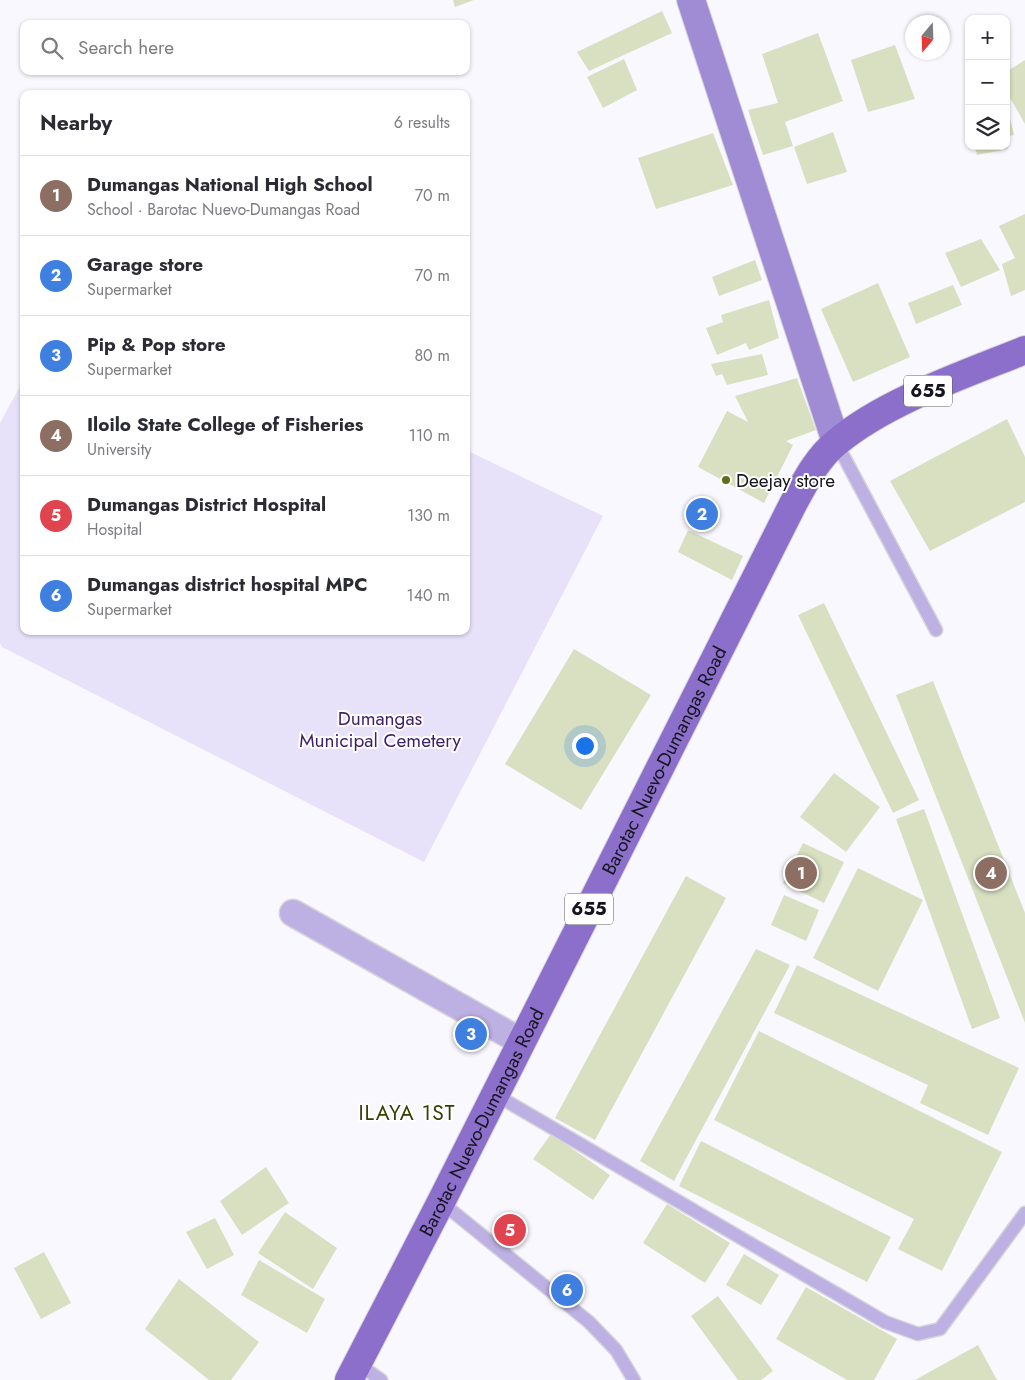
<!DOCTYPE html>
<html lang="en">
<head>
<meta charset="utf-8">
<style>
  :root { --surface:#fff; --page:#f2f2f3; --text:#2b2b33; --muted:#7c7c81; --line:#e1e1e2; --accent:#ea580c }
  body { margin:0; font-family:Jost,sans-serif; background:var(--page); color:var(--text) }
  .controls { position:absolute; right:15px; top:15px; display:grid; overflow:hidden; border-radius:10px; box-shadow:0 1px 4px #0004 }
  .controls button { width:45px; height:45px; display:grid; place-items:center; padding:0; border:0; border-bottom:1px solid var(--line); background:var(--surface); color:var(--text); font:25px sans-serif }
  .compass { position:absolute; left:905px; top:15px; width:45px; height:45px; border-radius:50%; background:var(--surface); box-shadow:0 1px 4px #0004; rotate:199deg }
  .you { position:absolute; left:584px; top:745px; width:18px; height:18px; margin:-12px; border:4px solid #fff; border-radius:50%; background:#1a73e8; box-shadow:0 0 0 8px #1a73e833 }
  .badge { display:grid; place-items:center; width:32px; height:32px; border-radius:50%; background:var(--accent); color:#fff; font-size:16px; font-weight:700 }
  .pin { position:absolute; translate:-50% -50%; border:2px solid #fff; box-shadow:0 1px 5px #0006 }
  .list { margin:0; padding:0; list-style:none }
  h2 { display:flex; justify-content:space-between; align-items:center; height:65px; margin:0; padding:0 20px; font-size:21px }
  h2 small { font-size:16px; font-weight:400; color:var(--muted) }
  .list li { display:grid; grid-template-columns:32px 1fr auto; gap:15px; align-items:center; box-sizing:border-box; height:80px; padding:0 20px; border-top:1px solid var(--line) }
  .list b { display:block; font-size:19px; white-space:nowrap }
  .list p { margin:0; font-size:16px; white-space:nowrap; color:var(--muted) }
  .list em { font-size:16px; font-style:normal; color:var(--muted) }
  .icon { flex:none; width:28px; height:28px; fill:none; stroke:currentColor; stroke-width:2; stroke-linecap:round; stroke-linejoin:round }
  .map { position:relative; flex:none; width:1025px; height:1380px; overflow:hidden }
  .search { position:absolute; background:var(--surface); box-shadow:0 1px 4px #0004; left:20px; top:20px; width:450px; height:55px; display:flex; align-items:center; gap:12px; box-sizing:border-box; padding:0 18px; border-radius:10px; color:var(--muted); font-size:19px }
  .panel { position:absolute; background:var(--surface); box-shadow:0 1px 4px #0004; left:20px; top:90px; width:450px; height:545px; border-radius:10px }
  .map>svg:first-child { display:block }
  .green { fill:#e7e1fa }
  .building { fill:#d8e0c1 }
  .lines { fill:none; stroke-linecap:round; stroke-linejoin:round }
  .lane-casing { stroke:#d6d4db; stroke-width:15 }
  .street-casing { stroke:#d6d4db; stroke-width:29 }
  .secondary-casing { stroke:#d6d4db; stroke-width:30 }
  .primary-casing { stroke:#d6d4db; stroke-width:30 }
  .lane { stroke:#bdb0e2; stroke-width:12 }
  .street { stroke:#bdb0e2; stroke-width:26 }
  .secondary { stroke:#a08bd5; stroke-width:28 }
  .primary { stroke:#8b6fca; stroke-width:28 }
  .poi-dot { fill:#606e18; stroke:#fff; stroke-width:2 }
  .labels { text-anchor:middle; stroke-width:4; stroke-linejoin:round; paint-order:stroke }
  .shield { fill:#fff; stroke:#5c5a62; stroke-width:1 }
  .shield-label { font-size:18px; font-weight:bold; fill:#16141e }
  .poi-label { font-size:19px; fill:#16141e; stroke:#fff; text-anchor:start }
  .park-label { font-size:19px; fill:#3d1d6d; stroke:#fff }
  .street-label { font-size:19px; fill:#16141e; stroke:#fff }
  .quarter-label { font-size:21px; letter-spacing:1px; fill:#363f02; stroke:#fff }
</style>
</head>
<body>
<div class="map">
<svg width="1025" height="1380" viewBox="0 0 1025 1380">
  <rect width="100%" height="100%" fill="#faf8ff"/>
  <polygon class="green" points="24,379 24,631 466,631 466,450 603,516 424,862 2,647 0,643 0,423"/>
  <g class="building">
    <polygon points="453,0 474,0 455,7"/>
    <polygon points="662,11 672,33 589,71 577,52"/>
    <polygon points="818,33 843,101 785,122 793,146 763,155 748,110 778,103 762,54"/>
    <polygon points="895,45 915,99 868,112 851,60"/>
    <polygon points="624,59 637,90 603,108 587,77"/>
    <polygon points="1025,60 1025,124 1006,91 1006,72"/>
    <polygon points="1009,114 1014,135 1006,137 1006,115"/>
    <polygon points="833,132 847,172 807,184 794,147"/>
    <polygon points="713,133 733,185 656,209 638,158"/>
    <polygon points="975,146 1007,146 1008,149 977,155"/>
    <polygon points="1025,214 1025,290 1011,296 1002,264 1015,258 999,226"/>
    <polygon points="981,239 1000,270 961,287 945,253"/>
    <polygon points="755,260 762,280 719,296 712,277"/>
    <polygon points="878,283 910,357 853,382 821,309"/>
    <polygon points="953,285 962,305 916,324 908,303"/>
    <polygon points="769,300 779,338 749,350 746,343 717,355 706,328 723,322 721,315"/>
    <polygon points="762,354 768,375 727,385 722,374 716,376 711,364"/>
    <polygon points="797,378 816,430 786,441 793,445 764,503 698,467 727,411 748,422 735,396"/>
    <polygon points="1007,419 1025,457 1025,502 930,551 890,481"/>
    <polygon points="688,530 743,556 732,580 678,552"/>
    <polygon points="824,603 919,800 893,813 798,615"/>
    <polygon points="574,649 651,695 581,810 505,764"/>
    <polygon points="933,681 1025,913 1025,1023 896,695"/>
    <polygon points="834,773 880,807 846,852 800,817"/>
    <polygon points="924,809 1000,1018 972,1029 896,819"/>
    <polygon points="803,843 844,862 824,903 783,883"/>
    <polygon points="858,868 923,900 878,991 813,958"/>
    <polygon points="686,876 726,898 595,1140 555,1118"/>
    <polygon points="784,895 819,910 806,941 771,925"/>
    <polygon points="756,949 790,965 674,1181 640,1161"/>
    <polygon points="797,965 1019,1068 988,1135 920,1103 928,1085 774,1013"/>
    <polygon points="759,1031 1002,1152 942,1271 898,1249 914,1219 714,1120"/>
    <polygon points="551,1134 610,1175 593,1200 533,1159"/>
    <polygon points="701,1141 891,1237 867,1282 679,1186"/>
    <polygon points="266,1167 289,1203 242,1235 220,1201"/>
    <polygon points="667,1204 730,1243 705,1283 643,1243"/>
    <polygon points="285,1212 337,1248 313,1289 258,1253"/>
    <polygon points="215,1218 234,1255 207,1269 186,1232"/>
    <polygon points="44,1252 71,1303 41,1319 14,1268"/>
    <polygon points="744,1254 779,1275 761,1305 726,1285"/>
    <polygon points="259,1260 325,1299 307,1333 241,1295"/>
    <polygon points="179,1279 259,1342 231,1380 209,1380 145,1329"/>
    <polygon points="806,1287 897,1339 874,1380 847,1380 776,1339"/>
    <polygon points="718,1296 773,1371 761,1380 738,1380 691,1316"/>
    <polygon points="978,1345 997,1380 915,1380"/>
  </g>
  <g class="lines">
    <g class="lane-casing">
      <g id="lane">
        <polyline points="836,442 936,630"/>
        <polyline points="496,1095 885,1322 918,1334 940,1329 1025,1213"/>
        <polyline points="441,1202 589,1322 616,1350 634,1380"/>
        <polyline points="358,1364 381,1380"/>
      </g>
    </g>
    <g class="street-casing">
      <polyline id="street" points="293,913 522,1042"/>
    </g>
    <g class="secondary-casing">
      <polyline id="secondary" points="691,0 836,442"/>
    </g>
    <g class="primary-casing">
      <g id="primary">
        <path id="s1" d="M349 1380 441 1202 793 504C805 482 817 458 837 442 886 401 966 374 1025 350"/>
      </g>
    </g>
    <use href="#lane" class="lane"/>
    <use href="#street" class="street"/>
    <use href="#secondary" class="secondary"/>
    <use href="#primary" class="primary"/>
  </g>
  <circle class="poi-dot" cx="726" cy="480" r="5"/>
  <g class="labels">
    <g class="shield">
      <rect x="904" y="375.5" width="48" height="31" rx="4"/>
      <rect x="565" y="893.5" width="48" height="31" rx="4"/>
    </g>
    <g class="shield-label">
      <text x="928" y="397">655</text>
      <text x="589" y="915">655</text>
    </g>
    <g class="poi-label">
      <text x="736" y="487">Deejay store</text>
    </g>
    <g class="park-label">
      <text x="380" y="725">Dumangas<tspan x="380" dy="22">Municipal Cemetery</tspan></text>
    </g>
    <g class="street-label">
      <text dy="7" stroke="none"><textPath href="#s1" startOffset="695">Barotac Nuevo-Dumangas Road</textPath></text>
      <text dy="7" stroke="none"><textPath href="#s1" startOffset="290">Barotac Nuevo-Dumangas Road</textPath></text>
    </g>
    <g class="quarter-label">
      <text x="407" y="1120">ILAYA 1ST</text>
    </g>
  </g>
</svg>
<div class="controls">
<button>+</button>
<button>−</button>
<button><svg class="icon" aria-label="layers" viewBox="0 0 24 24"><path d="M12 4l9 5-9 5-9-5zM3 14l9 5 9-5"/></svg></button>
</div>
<svg class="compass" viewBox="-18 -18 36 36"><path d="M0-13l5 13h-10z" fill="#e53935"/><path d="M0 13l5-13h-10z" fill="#7c7c81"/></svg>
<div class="you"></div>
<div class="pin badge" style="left:801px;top:873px;background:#8d6e63">1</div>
<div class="pin badge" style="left:702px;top:514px;background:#3f7fe0">2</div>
<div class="pin badge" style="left:471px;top:1034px;background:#3f7fe0">3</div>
<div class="pin badge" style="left:991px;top:873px;background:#8d6e63">4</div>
<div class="pin badge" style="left:510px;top:1230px;background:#e0444e">5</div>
<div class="pin badge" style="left:567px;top:1290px;background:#3f7fe0">6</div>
<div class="search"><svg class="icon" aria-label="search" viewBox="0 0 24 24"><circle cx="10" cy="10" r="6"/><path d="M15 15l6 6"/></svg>Search here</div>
<section class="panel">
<h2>Nearby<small>6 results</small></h2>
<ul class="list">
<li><span class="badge" style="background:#8d6e63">1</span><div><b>Dumangas National High School</b><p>School · Barotac Nuevo-Dumangas Road</p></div><em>70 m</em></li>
<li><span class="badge" style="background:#3f7fe0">2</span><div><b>Garage store</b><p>Supermarket</p></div><em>70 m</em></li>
<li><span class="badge" style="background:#3f7fe0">3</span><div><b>Pip &amp; Pop store</b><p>Supermarket</p></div><em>80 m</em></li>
<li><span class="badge" style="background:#8d6e63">4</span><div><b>Iloilo State College of Fisheries</b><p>University</p></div><em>110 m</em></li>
<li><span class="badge" style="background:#e0444e">5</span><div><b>Dumangas District Hospital</b><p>Hospital</p></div><em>130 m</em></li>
<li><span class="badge" style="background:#3f7fe0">6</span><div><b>Dumangas district hospital MPC</b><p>Supermarket</p></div><em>140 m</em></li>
</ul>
</section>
</div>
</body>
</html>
